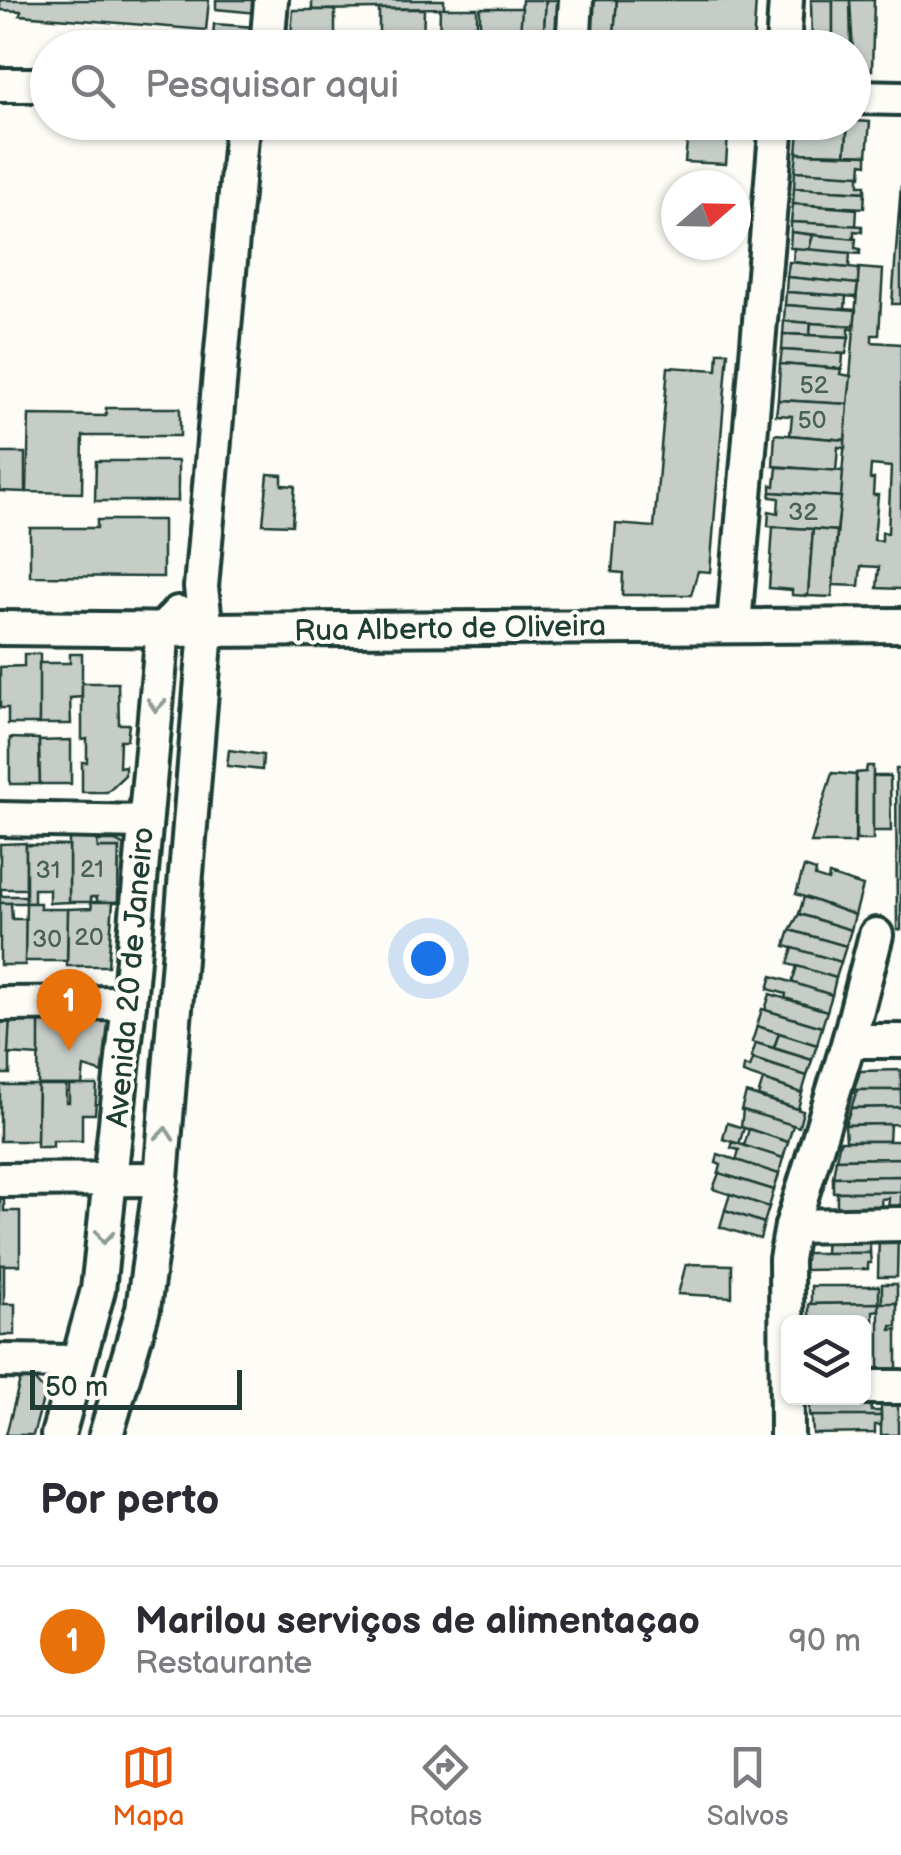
<!DOCTYPE html>
<html lang="pt">
<head>
<meta charset="utf-8">
<style>
  :root { --surface:#fff; --page:#f2f2f3; --text:#2b2b33; --muted:#7c7c81; --line:#e1e1e2; --accent:#ea580c }
  body { margin:0; font-family:"Balsamiq Sans",sans-serif; background:var(--page); color:var(--text) }
  .controls { position:absolute; right:30px; bottom:30px; display:grid; overflow:hidden; border-radius:15px; box-shadow:0 2px 8px #0004 }
  .controls button { width:90px; height:90px; display:grid; place-items:center; padding:0; border:0; border-bottom:2px solid var(--line); background:var(--surface); color:var(--text); font:50px sans-serif }
  .compass { position:absolute; left:661px; top:170px; width:90px; height:90px; border-radius:50%; background:var(--surface); box-shadow:0 2px 8px #0004; rotate:70deg }
  .scale { position:absolute; left:30px; bottom:25px; width:212px; box-sizing:border-box; padding-left:10px; border:5px solid #1f3d34; border-top:0; font-size:28px; line-height:35px; white-space:nowrap; color:#1f3d34; -webkit-text-stroke:8px #fdfcf7; paint-order:stroke }
  .you { position:absolute; left:428px; top:958px; width:35px; height:35px; margin:-25px; border:8px solid #fff; border-radius:50%; background:#1a73e8; box-shadow:0 0 0 15px #1a73e833 }
  .badge { display:grid; place-items:center; width:65px; height:65px; border-radius:50%; background:var(--accent); color:#fff; font-size:32px; font-weight:700 }
  .pin { position:absolute; translate:-50% -82px; filter:drop-shadow(0 2px 5px #0008) }
  .pin::after { content:''; position:absolute; top:52px; width:35px; height:30px; background:inherit; clip-path:polygon(0 0,100% 0,50% 100%) }
  .list { margin:0; padding:0; list-style:none }
  h2 { display:flex; justify-content:space-between; align-items:center; height:130px; margin:0; padding:0 40px; font-size:42px }
  h2 small { font-size:32px; font-weight:400; color:var(--muted) }
  .list li { display:grid; grid-template-columns:65px 1fr auto; gap:30px; align-items:center; box-sizing:border-box; height:150px; padding:0 40px; border-top:2px solid var(--line) }
  .list b { display:block; font-size:38px; white-space:nowrap }
  .list p { margin:0; font-size:32px; white-space:nowrap; color:var(--muted) }
  .list em { font-size:32px; font-style:normal; color:var(--muted) }
  .icon { flex:none; width:55px; height:55px; fill:none; stroke:currentColor; stroke-width:2; stroke-linecap:round; stroke-linejoin:round }
  .map { position:relative; flex:none; width:901px; height:1435px; overflow:hidden }
  .search { position:absolute; background:var(--surface); box-shadow:0 2px 8px #0004; left:30px; right:30px; top:30px; height:110px; display:flex; align-items:center; gap:25px; box-sizing:border-box; padding:0 35px; border-radius:55px; color:var(--muted); font-size:38px }
  .sheet { height:280px; background:var(--surface) }
  nav { display:flex; justify-content:space-around; align-items:center; box-sizing:border-box; height:140px; border-top:2px solid var(--line); background:var(--surface); font-size:28px; color:var(--muted) }
  nav a { display:grid; justify-items:center; gap:5px }
  nav .on { color:var(--accent) }
  .map>svg:first-child { display:block }
  .building { fill:#c6cdc7; stroke:#1f3d34; stroke-width:2.5; fill-rule:evenodd }
  .lines { fill:none; stroke-linecap:round; stroke-linejoin:round }
  .minor-casing { stroke:#1f3d34; stroke-width:40 }
  .minor { stroke:#fdfcf7; stroke-width:32 }
  .oneway { stroke:#8e9c96 }
  .labels { text-anchor:middle; stroke-width:8; stroke-linejoin:round; paint-order:stroke }
  .number-label { font-size:25px; fill:#496159 }
  .street-label { font-size:30px; fill:#1f3d34; stroke:#fdfcf7 }
</style>
</head>
<body>
<div class="map">
<svg width="901" height="1435" viewBox="0 0 901 1435">
  <rect width="100%" height="100%" fill="#fdfcf7"/>
  <filter id="ink" filterUnits="userSpaceOnUse"><feTurbulence type="fractalNoise" baseFrequency=".01" numOctaves="2"/><feDisplacementMap in="SourceGraphic" scale="20" xChannelSelector="R" yChannelSelector="G"/><feConvolveMatrix kernelMatrix="1 2 1 2 8 2 1 2 1" color-interpolation-filters="sRGB"/></filter>
  <g filter="url(#ink)">
    <g class="building">
      <polygon points="0,0 209,0 206,30 20,15 21,11 0,10"/>
      <polygon points="216,0 259,0 257,13 216,9"/>
      <polygon points="312,0 444,0 444,8 312,10"/>
      <polygon points="522,0 546,0 543,45 519,43"/>
      <polygon points="546,0 571,0 567,46 543,44"/>
      <polygon points="589,0 617,0 613,48 587,48"/>
      <polygon points="617,0 756,0 753,48 613,48"/>
      <polygon points="811,0 833,0 833,48 812,48"/>
      <polygon points="833,0 850,0 851,48 833,48"/>
      <polygon points="850,0 874,0 872,70 854,70"/>
      <polygon points="440,8 477,8 477,48 439,48"/>
      <polygon points="480,8 522,8 519,48 492,48 493,35 480,34"/>
      <polygon points="379,9 424,9 423,43 379,45"/>
      <polygon points="293,10 335,10 335,48 290,48"/>
      <polygon points="214,24 255,27 253,48 203,48 213,38"/>
      <polygon points="854,121 870,122 867,155 845,154 848,122"/>
      <polygon points="848,122 845,154 797,153 799,131 805,123"/>
      <polygon points="688,133 728,133 726,164 685,162"/>
      <polygon points="797,153 867,155 867,164 862,163 861,176 795,171"/>
      <polygon points="795,171 859,175 859,185 865,185 865,192 794,188"/>
      <polygon points="901,185 901,304 892,304"/>
      <polygon points="794,188 865,192 864,208 793,204"/>
      <polygon points="793,204 857,209 856,226 791,222"/>
      <polygon points="791,222 862,226 862,232 854,231 854,239 791,232"/>
      <polygon points="791,232 813,235 809,250 790,248"/>
      <polygon points="813,235 856,239 855,248 860,249 860,254 809,250"/>
      <polygon points="794,248 850,253 849,268 793,262"/>
      <polygon points="789,262 859,269 858,284 787,277"/>
      <path d="M859 268 883 270 879 335H872V342L901 344V589L877 588 879 567 861 566 859 586 833 585ZM871 465 891 467 888 533 882 532V541L874 540 878 495H873L874 479H870Z"/>
      <polygon points="787,277 858,284 856,297 786,292"/>
      <polygon points="786,292 846,296 845,310 785,305"/>
      <polygon points="785,305 856,310 854,326 784,321"/>
      <polygon points="784,321 811,323 810,335 783,334"/>
      <polygon points="811,323 854,326 854,329 849,329 849,337 810,335"/>
      <polygon points="783,334 849,337 846,354 782,350"/>
      <polygon points="782,350 843,354 842,369 780,364"/>
      <polygon points="718,352 728,352 710,572 698,571 691,595 622,595 623,573 612,572 616,524 654,527 668,367 717,370"/>
      <polygon points="780,364 841,369 840,374 851,376 848,404 778,400"/>
      <polygon points="778,400 848,404 845,440 790,435 792,416 776,415"/>
      <polygon points="106,408 180,408 180,436 83,436 82,493 27,492 29,415 106,416"/>
      <polygon points="775,434 845,440 845,448 838,447 836,471 773,466"/>
      <polygon points="0,453 25,453 25,492 0,491"/>
      <polygon points="96,461 178,461 178,501 95,501"/>
      <polygon points="777,467 843,471 841,497 771,492 771,485 775,486"/>
      <polygon points="268,474 282,475 282,485 295,486 292,525 263,524"/>
      <polygon points="771,492 841,497 837,531 768,526 769,511 778,513 779,498 770,497"/>
      <polygon points="97,520 163,520 163,577 30,576 30,528 97,528"/>
      <polygon points="773,527 813,529 808,596 792,595 792,590 769,588"/>
      <polygon points="813,529 837,531 832,597 808,596"/>
      <polygon points="24,654 40,654 39,724 8,724 8,708 0,708 0,667 24,666"/>
      <polygon points="70,654 82,654 82,697 70,698 71,724 39,724 39,663 70,663"/>
      <polygon points="82,683 118,683 119,724 129,724 127,740 120,740 119,767 125,766 125,775 107,792 82,792 82,762 87,762 87,739 82,740"/>
      <polygon points="10,738 39,739 40,784 10,784"/>
      <polygon points="71,740 71,784 40,784 39,741"/>
      <polygon points="229,750 263,755 262,770 227,766"/>
      <polygon points="867,766 873,766 873,840 856,840 856,773 866,772"/>
      <polygon points="896,769 901,769 901,930 897,930"/>
      <polygon points="832,773 856,775 855,843 811,843"/>
      <polygon points="873,776 890,776 891,831 873,831"/>
      <polygon points="69,835 98,835 98,848 119,848 118,902 97,902 97,897 91,897 91,902 69,902"/>
      <polygon points="97,841 115,841 125,846 121,902 118,902 119,848 98,848"/>
      <polygon points="26,843 26,889 1,889 1,896 26,896 26,903 0,903 0,844"/>
      <polygon points="26,845 69,846 69,902 49,903 49,889 34,889 34,903 26,903"/>
      <polygon points="804,867 816,871 815,877 828,881 829,875 863,886 855,915 796,894"/>
      <polygon points="804,897 855,915 851,930 799,914"/>
      <polygon points="91,902 113,902 108,966 67,966 68,909 92,908"/>
      <polygon points="0,903 11,903 12,919 26,919 25,965 0,965"/>
      <polygon points="26,903 40,903 40,909 68,909 67,961 25,961"/>
      <polygon points="799,914 851,930 846,946 790,930"/>
      <polygon points="790,930 846,946 841,962 785,946"/>
      <polygon points="793,948 841,962 836,978 788,964"/>
      <polygon points="797,966 836,978 832,995 792,983"/>
      <polygon points="772,976 832,995 827,1011 785,998 786,994 768,989"/>
      <polygon points="770,994 827,1011 822,1027 765,1010"/>
      <polygon points="762,1009 822,1027 817,1045 757,1026"/>
      <polygon points="123,1012 121,1078 84,1067 82,1085 38,1085 39,1016"/>
      <rect x="0" y="1016" width="10" height="58"/>
      <polygon points="10,1016 39,1016 39,1056 8,1054"/>
      <polygon points="757,1026 779,1033 774,1048 752,1042"/>
      <polygon points="779,1033 817,1045 812,1060 774,1048"/>
      <polygon points="756,1043 812,1060 807,1076 751,1058"/>
      <polygon points="753,1059 807,1076 802,1093 743,1073 744,1066 750,1068"/>
      <polygon points="901,1070 901,1090 854,1090 860,1071"/>
      <polygon points="763,1080 802,1093 798,1109 758,1096"/>
      <polygon points="0,1085 38,1085 37,1141 0,1141"/>
      <polygon points="38,1085 66,1085 66,1102 69,1102 69,1085 97,1085 95,1114 82,1114 82,1141 53,1141 53,1147 37,1147"/>
      <polygon points="857,1090 901,1090 901,1107 851,1108"/>
      <polygon points="746,1093 803,1111 799,1127 741,1110"/>
      <polygon points="901,1107 901,1124 845,1125 851,1108"/>
      <polygon points="743,1110 793,1125 788,1142 741,1127"/>
      <polygon points="727,1123 744,1128 739,1144 723,1139"/>
      <polygon points="890,1124 889,1141 846,1141 845,1125"/>
      <polygon points="749,1129 788,1142 783,1158 744,1146"/>
      <polygon points="840,1141 901,1141 901,1158 836,1159"/>
      <polygon points="733,1142 783,1158 779,1174 736,1161 739,1150 731,1148"/>
      <polygon points="718,1154 779,1174 774,1190 719,1173 721,1165 716,1163"/>
      <polygon points="901,1158 901,1176 833,1177 836,1159"/>
      <polygon points="719,1173 774,1190 769,1207 713,1189"/>
      <polygon points="901,1176 901,1192 833,1192 833,1177"/>
      <polygon points="837,1192 901,1192 901,1211 888,1211 889,1198 881,1199 882,1211 837,1212"/>
      <polygon points="730,1194 769,1207 764,1223 725,1210"/>
      <polygon points="0,1197 4,1197 4,1211 20,1211 20,1265 0,1265"/>
      <polygon points="725,1210 764,1223 760,1239 720,1227"/>
      <polygon points="879,1234 898,1234 897,1277 878,1277"/>
      <polygon points="826,1235 870,1235 870,1253 825,1253"/>
      <polygon points="804,1253 870,1253 871,1263 868,1263 868,1269 803,1270"/>
      <polygon points="686,1264 732,1265 732,1297 678,1294"/>
      <polygon points="0,1265 4,1265 4,1304 15,1304 15,1335 0,1335"/>
      <polygon points="882,1284 897,1284 897,1303 882,1304"/>
      <polygon points="811,1286 879,1286 879,1303 811,1304"/>
      <polygon points="879,1303 897,1303 897,1326 891,1326 891,1330 897,1329 897,1373 879,1373"/>
      <polygon points="879,1303 879,1310 873,1311 873,1321 809,1321 809,1304"/>
      <polygon points="21,1377 34,1380 45,1392 33,1435 6,1435"/>
      <polygon points="871,1398 871,1411 881,1411 881,1416 810,1417 810,1399"/>
      <rect x="881" y="1398" width="17" height="37"/>
      <polygon points="812,1416 881,1416 881,1425 875,1425 875,1433 813,1434"/>
    </g>
    <g class="lines">
      <g class="minor-casing">
        <g id="minor">
          <polyline points="267,48 271,0"/>
          <polyline points="573,48 576,0"/>
          <polyline points="783,48 786,0"/>
          <polyline points="0,85 48,85"/>
          <polyline points="854,97 901,98"/>
          <polyline points="734,625 777,122"/>
          <polyline points="0,628 206,630 901,625"/>
          <polyline points="0,819 145,822"/>
          <polyline points="0,1004 129,1003"/>
          <polyline points="849,1041 901,1041"/>
          <polyline points="0,1180 161,1179"/>
          <polyline points="792,1226 901,1224"/>
          <polyline points="0,1361 78,1362"/>
          <polyline points="864,1387 901,1387"/>
          <polyline points="58,1435 98,1290 129,1003 163,629 178,613"/>
          <polyline points="106,1435 143,1309 161,1179 206,630 201,587 241,137 246,122"/>
          <polyline points="787,1435 786,1259 792,1226 849,1041 876,935"/>
        </g>
      </g>
      <use href="#minor" class="minor"/>
    </g>
    <defs><path id="oneway-chevron" d="M-2-3.5L2.5 0L-2 3.5" fill="none" stroke-width="1.6" stroke-linecap="round" stroke-linejoin="round" transform="scale(2.5)"/></defs>
    <g class="oneway">
      <use href="#oneway-chevron" transform="translate(156 705) rotate(95)"/>
      <use href="#oneway-chevron" transform="translate(165 1134) rotate(-85)"/>
      <use href="#oneway-chevron" transform="translate(104 1237) rotate(96)"/>
    </g>
  </g>
  <g class="labels">
    <g class="number-label">
      <text x="814" y="393">52</text>
      <text x="812" y="428">50</text>
      <text x="803" y="520">32</text>
      <text x="92" y="877">21</text>
      <text x="48" y="878">31</text>
      <text x="89" y="945">20</text>
      <text x="47" y="947">30</text>
    </g>
    <g class="street-label">
      <text transform="translate(450 628) rotate(-1)" y="10">Rua Alberto de Oliveira</text>
      <text transform="translate(130 977) rotate(-85)" y="10">Avenida 20 de Janeiro</text>
    </g>
  </g>
</svg>
<div class="controls">
<button><svg class="icon" aria-label="layers" viewBox="0 0 24 24"><path d="M12 4l9 5-9 5-9-5zM3 14l9 5 9-5"/></svg></button>
</div>
<svg class="compass" viewBox="-18 -18 36 36"><path d="M0-13l5 13h-10z" fill="#e53935"/><path d="M0 13l5-13h-10z" fill="#7c7c81"/></svg>
<div class="scale">50 m</div>
<div class="you"></div>
<div class="pin badge" style="left:69px;top:1051px;background:#e8710a">1</div>
<div class="search"><svg class="icon" aria-label="search" viewBox="0 0 24 24"><circle cx="10" cy="10" r="6"/><path d="M15 15l6 6"/></svg>Pesquisar aqui</div>
</div>
<section class="sheet">
<h2>Por perto<small></small></h2>
<ul class="list">
<li><span class="badge" style="background:#e8710a">1</span><div><b>Marilou serviços de alimentaçao</b><p>Restaurante</p></div><em>90 m</em></li>
</ul>
</section>
<nav>
<a class="on"><svg class="icon" aria-label="map" viewBox="0 0 24 24"><path d="M3 6l6-2 6 2 6-2v14l-6 2-6-2-6 2zM9 4v14M15 6v14"/></svg>Mapa</a>
<a><svg class="icon" aria-label="directions" viewBox="0 0 24 24"><path d="M12 3l9 9-9 9-9-9zM9 14v-3h6M13 9l2 2-2 2"/></svg>Rotas</a>
<a><svg class="icon" aria-label="saved" viewBox="0 0 24 24"><path d="M7 4h10v16l-5-4-5 4z"/></svg>Salvos</a>
</nav>
</body>
</html>
